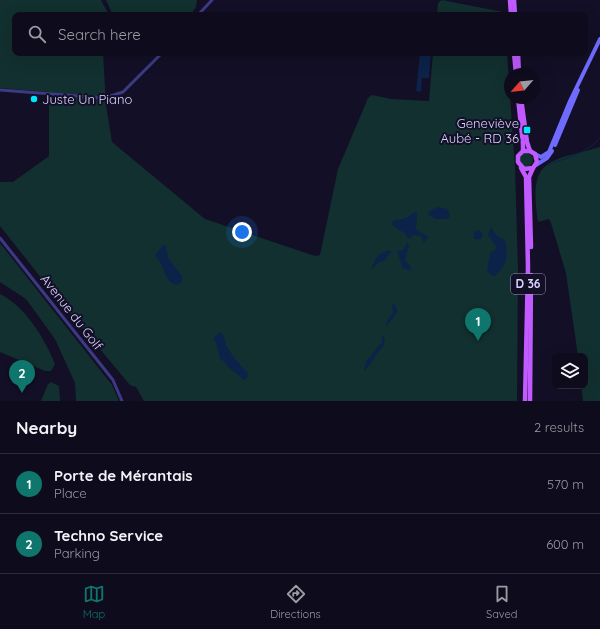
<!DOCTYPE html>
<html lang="en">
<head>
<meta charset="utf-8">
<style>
  :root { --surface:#0e0b1c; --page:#171425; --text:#f1f3f6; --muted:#9b9ba3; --line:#2e2b3b; --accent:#0f766e }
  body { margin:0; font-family:Quicksand,sans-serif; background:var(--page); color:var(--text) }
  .controls { position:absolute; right:12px; bottom:12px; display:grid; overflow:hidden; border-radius:8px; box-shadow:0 4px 16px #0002 }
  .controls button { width:36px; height:36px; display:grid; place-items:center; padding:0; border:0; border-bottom:1px solid var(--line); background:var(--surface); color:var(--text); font:20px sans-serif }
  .compass { position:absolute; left:504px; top:68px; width:36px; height:36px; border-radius:50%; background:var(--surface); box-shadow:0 4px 16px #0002; rotate:242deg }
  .you { position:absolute; left:242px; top:232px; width:14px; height:14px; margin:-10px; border:3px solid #fff; border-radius:50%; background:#1a73e8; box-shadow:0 0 0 6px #1a73e833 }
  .badge { display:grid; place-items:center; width:26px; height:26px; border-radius:50%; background:var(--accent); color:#fff; font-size:13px; font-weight:700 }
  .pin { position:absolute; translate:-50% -33px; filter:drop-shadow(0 1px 2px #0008) }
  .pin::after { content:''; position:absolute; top:21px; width:14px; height:12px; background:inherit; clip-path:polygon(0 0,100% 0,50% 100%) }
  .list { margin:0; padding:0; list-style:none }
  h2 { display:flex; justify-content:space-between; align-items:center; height:52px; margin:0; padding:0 16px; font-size:17px }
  h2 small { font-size:13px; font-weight:400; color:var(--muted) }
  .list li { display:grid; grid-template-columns:26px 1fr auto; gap:12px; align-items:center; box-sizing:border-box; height:60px; padding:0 16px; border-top:1px solid var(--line) }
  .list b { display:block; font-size:15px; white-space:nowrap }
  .list p { margin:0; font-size:13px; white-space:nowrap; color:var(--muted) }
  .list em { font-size:13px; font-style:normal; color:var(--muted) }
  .icon { flex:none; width:22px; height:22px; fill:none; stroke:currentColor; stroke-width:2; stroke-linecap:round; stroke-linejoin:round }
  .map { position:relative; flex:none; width:600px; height:401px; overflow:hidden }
  .search { position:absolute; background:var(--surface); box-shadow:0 4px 16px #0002; left:12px; right:12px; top:12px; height:44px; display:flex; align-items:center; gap:10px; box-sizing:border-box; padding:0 14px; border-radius:8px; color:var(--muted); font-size:15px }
  .sheet { height:172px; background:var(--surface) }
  nav { display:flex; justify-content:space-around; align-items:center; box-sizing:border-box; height:56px; border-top:1px solid var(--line); background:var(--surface); font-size:11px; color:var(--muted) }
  nav a { display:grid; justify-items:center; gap:2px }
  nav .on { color:var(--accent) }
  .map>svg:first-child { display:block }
  .green { fill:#12302f }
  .water { fill:#0c2248 }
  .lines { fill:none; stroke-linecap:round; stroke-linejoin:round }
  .stream { stroke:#0c2248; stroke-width:1 }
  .street { stroke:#3d3a85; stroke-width:3 }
  .secondary { stroke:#6f6bff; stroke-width:4 }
  .primary { stroke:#c25bff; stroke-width:4.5 }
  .poi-dot { fill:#00e5ff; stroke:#130f26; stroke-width:1.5 }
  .labels { text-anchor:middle; stroke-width:4; stroke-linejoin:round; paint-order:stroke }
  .shield { fill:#130f26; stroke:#9e99be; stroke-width:1 }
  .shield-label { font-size:12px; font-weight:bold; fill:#d9d4ff }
  .poi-label { font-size:13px; fill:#d9d4ff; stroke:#130f26; text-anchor:start }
  .street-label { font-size:13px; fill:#d9d4ff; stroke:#130f26 }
</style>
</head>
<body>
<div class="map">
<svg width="600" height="401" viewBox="0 0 600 401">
  <rect width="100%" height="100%" fill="#130f26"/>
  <g class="green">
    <polygon points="0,0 101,0 109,15 15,15 15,53 103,53 106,105 112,142 205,219 315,256 320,255 338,169 368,98 372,95 391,99 429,101 433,53 507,53 515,168 518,269 517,401 144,401 136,387 130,385 53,293 0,226 0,182 13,182 49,156 49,92 0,88"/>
    <polygon points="106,0 197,0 196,7 190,15 113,15"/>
    <polygon points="442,0 503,12 503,15 437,15 438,3"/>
    <path d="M600 147V401H583L581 386H585V356H578L566 273 551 223 549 219 538 222C528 158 547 162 600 147Z"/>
    <circle cx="526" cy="160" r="7"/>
    <polygon points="0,243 112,385 119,401 76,401 75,383 55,339 26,299 0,282"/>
    <path d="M0 294C26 307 44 338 55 364L51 371H45L0 352Z"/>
    <polygon points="51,382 59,386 60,401 41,401 48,384"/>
  </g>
  <g class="water">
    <polygon points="420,53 431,53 429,78 422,78 421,92 416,91"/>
    <polygon points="438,207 447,209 450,214 448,219 436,219 429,215 428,212"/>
    <path d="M414 212 417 213 416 229 428 237 424 243 421 236 414 235 408 239 406 234 392 225 393 221C402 219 407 219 414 212Z"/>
    <path d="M491 227 496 235 505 240C508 257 508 263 495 276H492L487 271 490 253 497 248 488 235Z"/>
    <circle cx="478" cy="235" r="4.5"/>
    <polygon points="407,242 409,246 405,260 411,267 411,271 402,268 400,259 397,252 404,249"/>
    <path d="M163 245 166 246 168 258 182 276V282L178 285C167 284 166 274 162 266 161 262 157 259 155 255Z"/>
    <polygon points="389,250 392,252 387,256 387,259 378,263 370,270 378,255"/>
    <polygon points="394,304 398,311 386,327 387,320 393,313 392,305"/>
    <path d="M220 332 224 336C224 348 240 365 248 373L247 379 244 380 228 367 225 362 220 359 216 342 213 338Z"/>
    <path d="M382 334 385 339 384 345C374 355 374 362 364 371L366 361C373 355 375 348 382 343Z"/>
  </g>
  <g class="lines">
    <path class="stream" d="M547 165C564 159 588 153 600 138"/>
    <g class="street">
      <polyline points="198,15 212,0"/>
      <polyline points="0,90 104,98 123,92 162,53"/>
      <polyline points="0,238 113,380 122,401"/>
    </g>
    <g class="secondary">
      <polyline points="555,145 578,90"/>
      <polyline points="535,154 541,157 549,152 570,101 600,39"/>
      <polyline points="536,165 547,158 552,151"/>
    </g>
    <g class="primary">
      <polyline points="510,0 511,15"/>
      <polyline points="514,0 515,15"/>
      <polyline points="514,53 516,74"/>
      <polyline points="518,53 519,74"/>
      <polyline points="518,98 523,144 523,151 518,156 518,162 524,169 533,168 537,162 535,154 530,151 523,151"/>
      <polyline points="521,98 527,142 530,151"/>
      <polyline points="521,168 526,177 528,267 525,401"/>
      <polyline points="531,247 529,177 533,168"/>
      <polyline points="530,401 531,275"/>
    </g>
  </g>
  <g class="poi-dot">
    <circle cx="34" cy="99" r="4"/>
    <rect x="523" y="126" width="8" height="8" rx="2"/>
  </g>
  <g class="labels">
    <rect class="shield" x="511" y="274" width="34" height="20" rx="3"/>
    <g class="shield-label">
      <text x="528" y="288">D 36</text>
    </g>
    <g class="poi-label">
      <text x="42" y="104">Juste Un Piano</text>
      <text x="519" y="128" text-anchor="end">Geneviève<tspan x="519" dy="15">Aubé - RD 36</tspan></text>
    </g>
    <g class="street-label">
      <text transform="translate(72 312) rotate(52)" y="5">Avenue du Golf</text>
    </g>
  </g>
</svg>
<div class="controls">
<button><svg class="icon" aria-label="layers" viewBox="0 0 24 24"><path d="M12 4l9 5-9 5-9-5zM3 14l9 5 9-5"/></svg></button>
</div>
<svg class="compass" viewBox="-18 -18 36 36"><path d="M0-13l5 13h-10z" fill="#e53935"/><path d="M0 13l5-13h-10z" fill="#9b9ba3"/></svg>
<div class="you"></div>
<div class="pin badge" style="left:478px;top:341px">1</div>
<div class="pin badge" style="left:22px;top:393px">2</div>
<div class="search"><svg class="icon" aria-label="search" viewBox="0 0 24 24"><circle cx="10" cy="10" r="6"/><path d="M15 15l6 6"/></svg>Search here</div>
</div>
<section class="sheet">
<h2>Nearby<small>2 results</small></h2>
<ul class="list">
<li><span class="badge">1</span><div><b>Porte de Mérantais</b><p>Place</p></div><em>570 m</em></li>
<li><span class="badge">2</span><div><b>Techno Service</b><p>Parking</p></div><em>600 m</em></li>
</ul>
</section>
<nav>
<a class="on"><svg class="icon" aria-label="map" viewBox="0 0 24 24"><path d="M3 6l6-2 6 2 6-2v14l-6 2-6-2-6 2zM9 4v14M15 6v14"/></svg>Map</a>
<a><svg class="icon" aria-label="directions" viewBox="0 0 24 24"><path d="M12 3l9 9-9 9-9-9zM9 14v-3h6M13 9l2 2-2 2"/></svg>Directions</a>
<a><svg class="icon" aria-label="saved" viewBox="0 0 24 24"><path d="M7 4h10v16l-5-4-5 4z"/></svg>Saved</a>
</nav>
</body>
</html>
